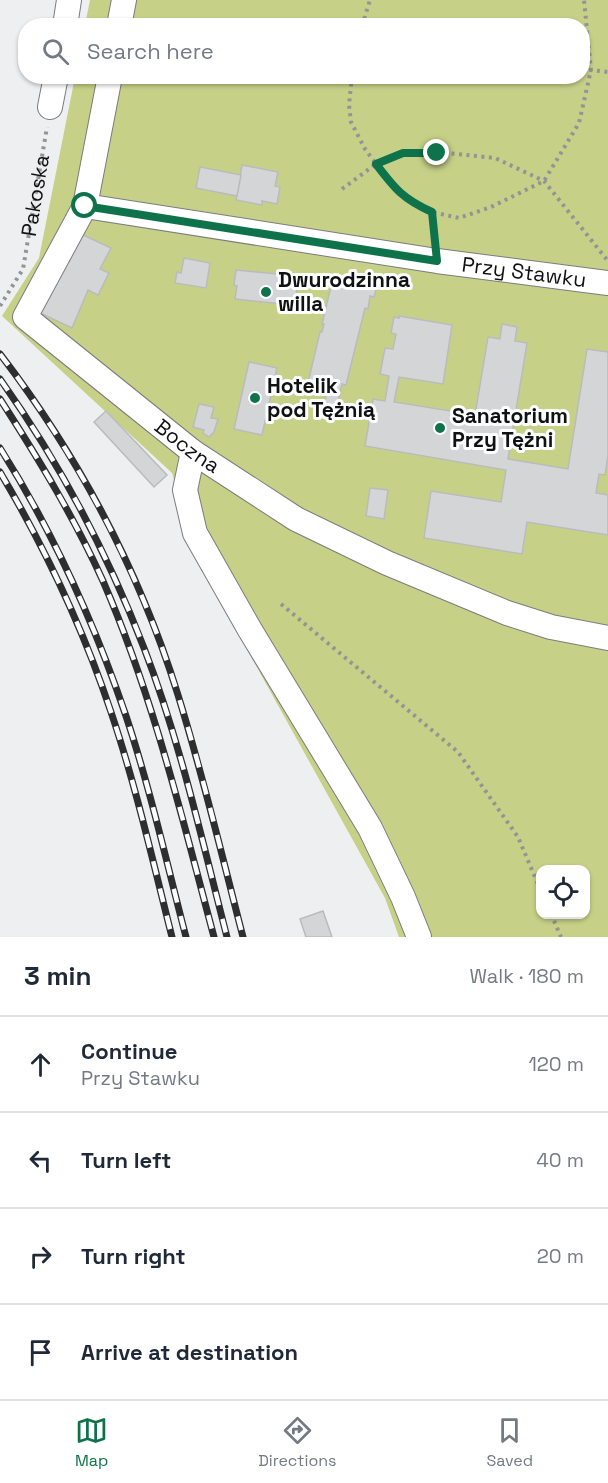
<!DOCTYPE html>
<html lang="en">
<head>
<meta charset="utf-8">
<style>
  :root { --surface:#fff; --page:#f2f2f3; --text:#1f2937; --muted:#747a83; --line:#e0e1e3; --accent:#0e734b }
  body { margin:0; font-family:"Space Grotesk",sans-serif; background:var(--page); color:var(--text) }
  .controls { position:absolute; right:18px; bottom:18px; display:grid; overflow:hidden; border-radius:12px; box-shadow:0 2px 4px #0004 }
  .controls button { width:54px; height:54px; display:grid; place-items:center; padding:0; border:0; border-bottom:2px solid var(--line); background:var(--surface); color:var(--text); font:30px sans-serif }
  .stop { position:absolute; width:18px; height:18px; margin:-14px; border:4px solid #0e734b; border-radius:50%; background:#fff }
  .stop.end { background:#0e734b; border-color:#fff; box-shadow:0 2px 6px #0008 }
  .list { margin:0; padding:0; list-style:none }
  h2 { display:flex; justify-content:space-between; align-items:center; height:78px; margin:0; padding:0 24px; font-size:26px }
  h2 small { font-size:20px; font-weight:400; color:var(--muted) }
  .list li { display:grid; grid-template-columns:39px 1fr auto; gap:18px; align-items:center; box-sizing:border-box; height:96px; padding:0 24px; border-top:2px solid var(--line) }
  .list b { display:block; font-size:22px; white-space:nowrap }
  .list p { margin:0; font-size:20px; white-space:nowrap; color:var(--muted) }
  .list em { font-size:20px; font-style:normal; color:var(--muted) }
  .icon { flex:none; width:33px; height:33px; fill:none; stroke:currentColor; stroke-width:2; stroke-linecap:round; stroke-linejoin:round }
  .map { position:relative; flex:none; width:608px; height:937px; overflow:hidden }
  .search { position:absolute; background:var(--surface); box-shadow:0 2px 4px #0004; left:18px; right:18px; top:18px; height:66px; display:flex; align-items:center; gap:15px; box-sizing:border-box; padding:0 21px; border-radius:24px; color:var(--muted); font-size:22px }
  .sheet { height:462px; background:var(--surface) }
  nav { display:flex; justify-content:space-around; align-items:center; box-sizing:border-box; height:84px; border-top:2px solid var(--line); background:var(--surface); font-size:16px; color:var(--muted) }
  nav a { display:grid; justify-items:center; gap:3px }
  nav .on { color:var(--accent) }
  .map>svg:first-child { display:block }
  .green { fill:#c7d087; fill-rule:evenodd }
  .building { fill:#d4d5d7; stroke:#babbbd; stroke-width:1.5 }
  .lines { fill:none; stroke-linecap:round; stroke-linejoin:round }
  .minor-casing { stroke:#7b7c7e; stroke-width:26 }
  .path { stroke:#939495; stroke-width:4; stroke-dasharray:3 4.5; stroke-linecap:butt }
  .minor { stroke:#fff; stroke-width:24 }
  .rail-casing { stroke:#2e2e2f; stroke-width:7 }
  .rail { stroke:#fcfdfe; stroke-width:4.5; stroke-dasharray:14; stroke-linecap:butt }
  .route { stroke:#0e734b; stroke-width:8 }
  .poi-dot { fill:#0e734b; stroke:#fcfdfe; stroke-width:2 }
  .labels { text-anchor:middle; stroke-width:6; stroke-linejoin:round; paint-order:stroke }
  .street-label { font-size:21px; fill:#111112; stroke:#fcfdfe }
  .poi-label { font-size:21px; font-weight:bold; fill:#111112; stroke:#fcfdfe; text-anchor:start }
</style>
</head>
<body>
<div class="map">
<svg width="608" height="937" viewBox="0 0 608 937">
  <rect width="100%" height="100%" fill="#eeeff1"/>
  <path class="green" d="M90 0H608V937H399L385 898 219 599 191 538 172 473 2 316 39 258 75 77 582 76V26L85 25ZM540 870H586V914H540Z"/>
  <g class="building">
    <polygon points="242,165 278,172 275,186 280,187 277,204 262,201 262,205 236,200"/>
    <polygon points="200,167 241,175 237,196 196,188"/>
    <polygon points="79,233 111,248 100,269 109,273 98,295 88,290 72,328 40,313"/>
    <polygon points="184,258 210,263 206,288 175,283 177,272 181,273"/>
    <polygon points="236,270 298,276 295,308 283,307 283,304 235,299 237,286 234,285"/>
    <polygon points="333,278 377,285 374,297 370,296 368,309 365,308 346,385 342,384 336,410 324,407 326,396 306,391 320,332 322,332 324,324 322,324"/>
    <polygon points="399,316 452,325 443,384 399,377 394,402 475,415 488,337 500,339 502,324 517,327 515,341 527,343 508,459 568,469 587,349 608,352 608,455 605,475 599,474 596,493 608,495 608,535 527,522 522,554 424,538 431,491 501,502 506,470 365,446 373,399 385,401 389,376 380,374 385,348 393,349 396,334 391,333 394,317 399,318"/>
    <polygon points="249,362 277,368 262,435 234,429"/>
    <polygon points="199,404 214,407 211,418 218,419 214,432 209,437 203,433 204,430 193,427"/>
    <polygon points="106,411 167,475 154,487 94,422"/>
    <polygon points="370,488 388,490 384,519 366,516"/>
    <polygon points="323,911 332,937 306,937 300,919"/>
  </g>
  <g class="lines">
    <g class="minor-casing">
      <g id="minor">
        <polyline points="65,26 69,0"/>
        <polyline points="119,26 124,0"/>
        <path id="s2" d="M110 76 85 206 25 317 193 452 296 519 387 563 507 613 551 627 608 638"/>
        <polyline points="50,107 56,76"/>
        <path id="s3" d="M85 206 437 261 608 283"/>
        <polyline points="193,452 185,490 195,533 250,630 370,828 403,897 419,937"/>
      </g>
    </g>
    <g class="path">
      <polyline points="362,26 370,0"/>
      <polyline points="582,69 608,72"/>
      <polyline points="352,76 349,105 351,122 365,149 394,188 411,203 432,212 459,218 491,207 544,181 579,123 591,70 584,0"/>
      <polyline points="342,189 376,164 403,153 437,152 495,158 544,181 608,261"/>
      <polyline points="432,212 435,241"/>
      <path id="s1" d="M0 306 23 269 47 127"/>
      <polyline points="281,604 458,752 518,837 540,889"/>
      <polyline points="551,914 561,937"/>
    </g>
    <use href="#minor" class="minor"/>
    <g class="rail-casing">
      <g id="rail">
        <path d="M0 354C78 456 140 572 178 695 203 775 222 856 243 937"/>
        <path d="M0 379C59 462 107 552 144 648 180 741 202 840 227 937"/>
        <path d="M0 399C38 458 74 517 103 581 153 696 182 817 214 937"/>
        <path d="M0 448C53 532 94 622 126 716 150 788 167 864 186 937"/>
        <path d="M0 472C45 548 83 628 111 712 136 786 153 862 172 937"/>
      </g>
    </g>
    <use href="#rail" class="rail"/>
  </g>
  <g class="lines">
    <path class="route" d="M85 206 437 261 432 212C403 199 395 189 376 164L403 153H437"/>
  </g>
  <g class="poi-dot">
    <circle cx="266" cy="292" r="6"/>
    <circle cx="255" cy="398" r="6"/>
    <circle cx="440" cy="428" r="6"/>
  </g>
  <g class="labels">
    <g class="street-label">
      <text dy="7" stroke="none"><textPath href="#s1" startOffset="118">Pakoska</textPath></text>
      <text dy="7" stroke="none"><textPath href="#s3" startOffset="444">Przy Stawku</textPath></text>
      <text dy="7" stroke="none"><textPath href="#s2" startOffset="466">Boczna</textPath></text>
    </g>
    <g class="poi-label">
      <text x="278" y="287">Dwurodzinna<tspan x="278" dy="24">willa</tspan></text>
      <text x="267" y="393">Hotelik<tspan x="267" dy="24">pod Tężnią</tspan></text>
      <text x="452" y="423">Sanatorium<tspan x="452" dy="24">Przy Tężni</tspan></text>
    </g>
  </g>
</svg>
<div class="controls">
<button><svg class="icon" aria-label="locate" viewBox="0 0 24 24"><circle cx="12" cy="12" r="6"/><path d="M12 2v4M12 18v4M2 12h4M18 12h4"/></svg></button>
</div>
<div class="stop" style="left:85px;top:206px"></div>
<div class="stop end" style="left:437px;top:153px"></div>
<div class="search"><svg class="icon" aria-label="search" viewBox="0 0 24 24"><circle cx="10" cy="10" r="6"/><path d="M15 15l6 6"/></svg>Search here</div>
</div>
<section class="sheet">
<h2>3 min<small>Walk · 180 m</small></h2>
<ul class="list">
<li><svg class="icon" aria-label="ahead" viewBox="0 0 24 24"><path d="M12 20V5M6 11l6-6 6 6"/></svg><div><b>Continue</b><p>Przy Stawku</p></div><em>120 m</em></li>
<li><svg class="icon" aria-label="left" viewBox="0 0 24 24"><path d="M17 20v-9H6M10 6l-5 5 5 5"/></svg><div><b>Turn left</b></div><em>40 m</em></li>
<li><svg class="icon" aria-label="right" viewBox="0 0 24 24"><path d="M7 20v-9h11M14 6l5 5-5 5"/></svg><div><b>Turn right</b></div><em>20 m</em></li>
<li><svg class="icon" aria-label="arrive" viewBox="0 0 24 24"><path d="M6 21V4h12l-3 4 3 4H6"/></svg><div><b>Arrive at destination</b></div></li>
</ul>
</section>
<nav>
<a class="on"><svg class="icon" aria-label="map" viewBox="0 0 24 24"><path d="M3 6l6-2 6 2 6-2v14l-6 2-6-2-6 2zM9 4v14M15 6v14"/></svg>Map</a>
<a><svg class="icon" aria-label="directions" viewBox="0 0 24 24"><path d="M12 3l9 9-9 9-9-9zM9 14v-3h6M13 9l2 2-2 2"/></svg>Directions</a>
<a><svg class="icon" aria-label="saved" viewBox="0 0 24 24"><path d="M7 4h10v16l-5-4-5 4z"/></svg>Saved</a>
</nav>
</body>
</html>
